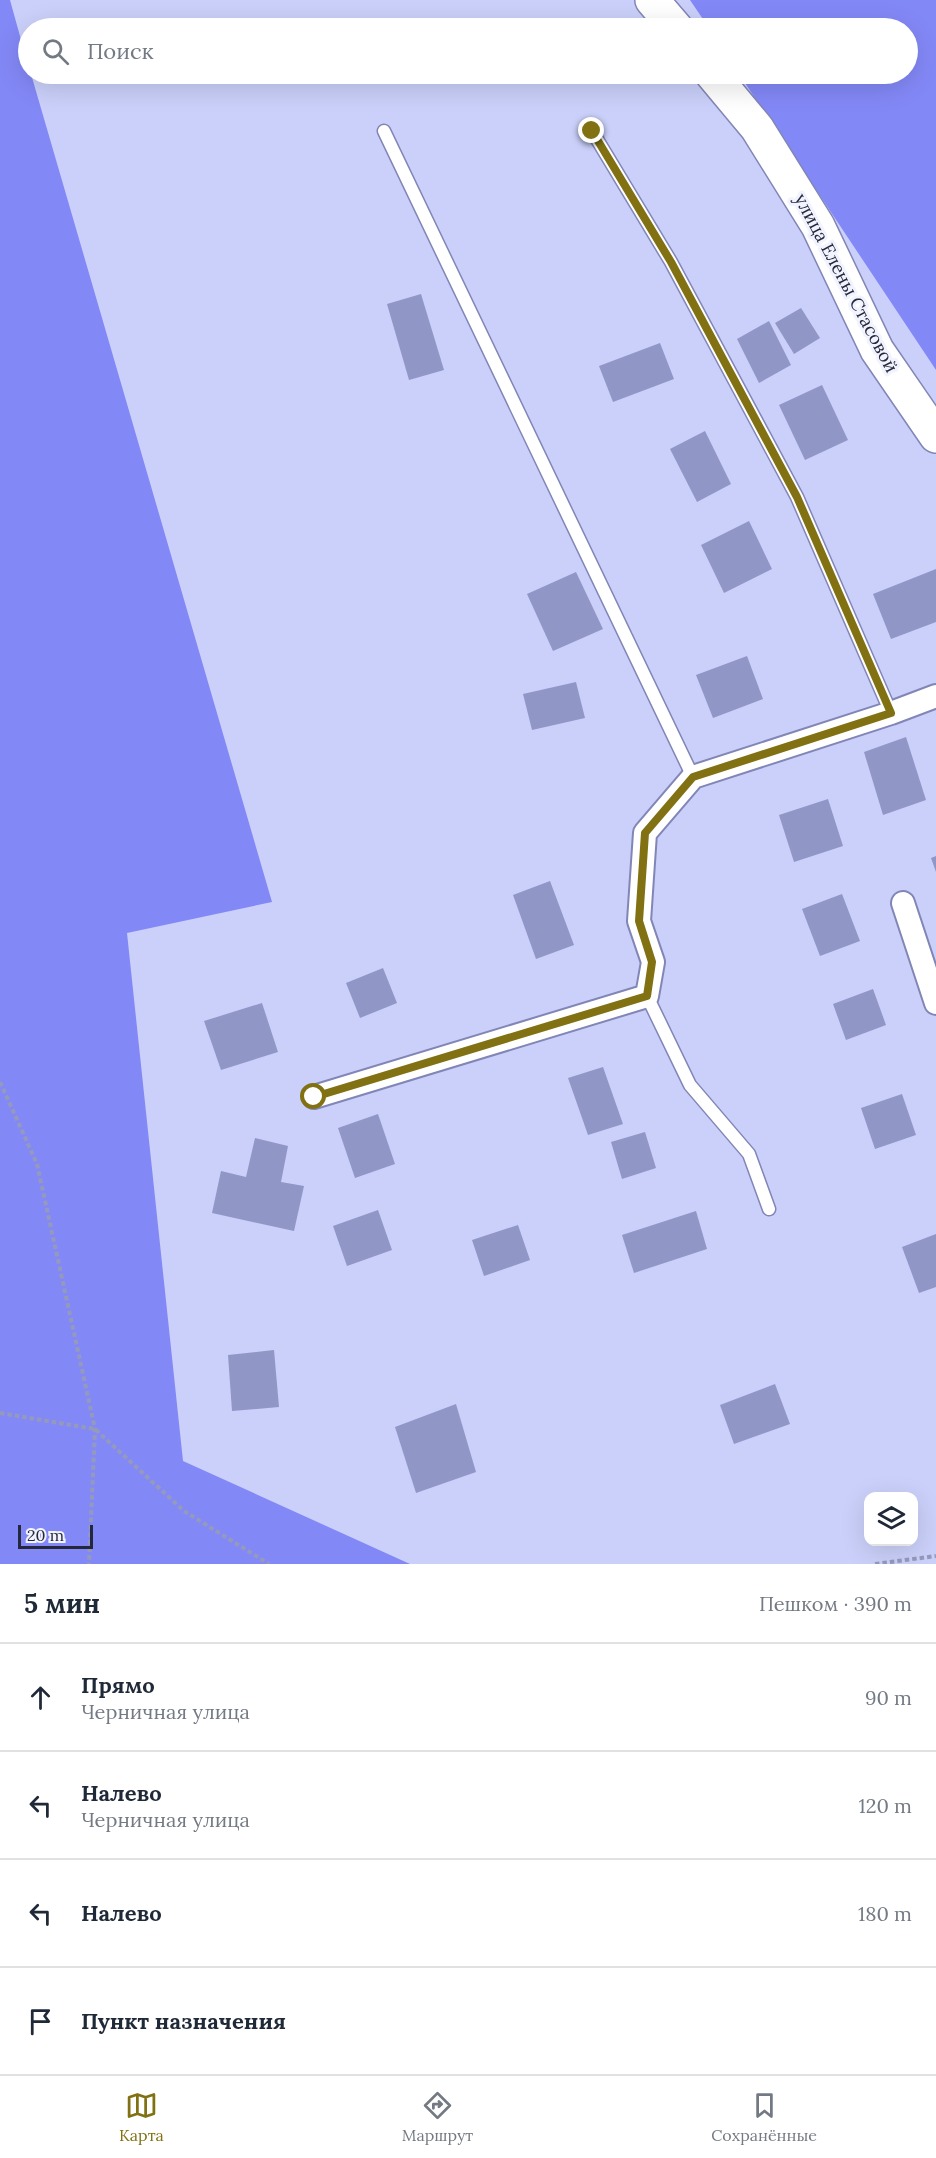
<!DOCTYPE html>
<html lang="ru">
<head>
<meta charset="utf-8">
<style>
  :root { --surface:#fff; --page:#f6f6f7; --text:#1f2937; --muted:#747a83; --line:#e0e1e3; --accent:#817112 }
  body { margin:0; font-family:Lora,serif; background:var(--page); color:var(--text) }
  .controls { position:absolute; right:18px; bottom:18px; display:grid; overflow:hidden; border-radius:12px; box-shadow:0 6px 24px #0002 }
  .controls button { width:54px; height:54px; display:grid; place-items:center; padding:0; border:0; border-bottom:2px solid var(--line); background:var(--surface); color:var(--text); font:30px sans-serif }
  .scale { position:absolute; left:18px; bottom:15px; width:75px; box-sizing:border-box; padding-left:6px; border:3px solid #25273b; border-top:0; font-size:16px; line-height:21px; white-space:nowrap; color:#25273b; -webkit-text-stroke:4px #f1f3fe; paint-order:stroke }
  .stop { position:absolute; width:18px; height:18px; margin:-14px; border:4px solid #817112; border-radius:50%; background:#fff }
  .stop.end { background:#817112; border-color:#fff; box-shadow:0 2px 6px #0008 }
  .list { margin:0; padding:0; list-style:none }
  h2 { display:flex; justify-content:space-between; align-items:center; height:78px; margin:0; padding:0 24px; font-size:26px }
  h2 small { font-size:20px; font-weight:400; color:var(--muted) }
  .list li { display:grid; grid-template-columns:39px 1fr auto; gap:18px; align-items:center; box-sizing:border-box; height:108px; padding:0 24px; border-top:2px solid var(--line) }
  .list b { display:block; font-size:22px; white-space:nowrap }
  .list p { margin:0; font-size:20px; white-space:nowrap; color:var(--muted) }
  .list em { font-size:20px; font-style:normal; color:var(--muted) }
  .icon { flex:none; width:33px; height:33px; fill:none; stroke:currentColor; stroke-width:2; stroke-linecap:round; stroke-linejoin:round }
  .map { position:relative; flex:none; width:936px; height:1564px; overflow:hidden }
  .search { position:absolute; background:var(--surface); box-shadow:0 6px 24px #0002; left:18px; right:18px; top:18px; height:66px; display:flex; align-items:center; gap:15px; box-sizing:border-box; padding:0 21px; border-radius:33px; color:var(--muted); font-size:22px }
  .sheet { height:510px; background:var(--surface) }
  nav { display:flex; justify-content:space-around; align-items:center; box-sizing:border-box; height:84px; border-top:2px solid var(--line); background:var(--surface); font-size:16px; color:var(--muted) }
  nav a { display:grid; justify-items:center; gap:3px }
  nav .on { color:var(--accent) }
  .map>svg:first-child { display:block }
  .forest { fill:#8388f7 }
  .building { fill:#9096c6 }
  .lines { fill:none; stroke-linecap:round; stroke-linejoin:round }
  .service-casing { stroke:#8186b6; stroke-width:15 }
  .minor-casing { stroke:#8186b6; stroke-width:26 }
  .secondary-casing { stroke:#8186b6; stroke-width:36 }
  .path { stroke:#959abc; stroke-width:4; stroke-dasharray:4.5 3; stroke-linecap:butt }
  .service { stroke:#fff; stroke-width:12 }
  .minor { stroke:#fff; stroke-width:22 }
  .secondary { stroke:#fff; stroke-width:33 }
  .route { stroke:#817112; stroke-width:8 }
  .labels { text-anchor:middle; stroke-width:6; stroke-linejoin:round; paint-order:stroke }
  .street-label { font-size:18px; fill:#25273b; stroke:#f1f3fe }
</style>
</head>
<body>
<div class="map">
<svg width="936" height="1564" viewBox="0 0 936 1564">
  <rect width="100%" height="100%" fill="#cad0f9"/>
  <g class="forest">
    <polygon points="0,0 10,0 28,65 28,74 31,74 272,902 127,933 183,1461 410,1564 0,1564"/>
    <polygon points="690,0 936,0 936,370 739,74 908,74 908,28 709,28"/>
  </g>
  <g class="building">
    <polygon points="421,294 444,370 409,380 387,304"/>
    <polygon points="801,308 820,338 794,354 775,323"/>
    <polygon points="769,321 791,365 759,383 737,339"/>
    <polygon points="660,343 674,379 613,402 599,366"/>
    <polygon points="822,385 848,440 805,460 779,405"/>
    <polygon points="705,431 731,484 697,502 670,449"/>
    <polygon points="749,521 772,569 724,593 701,545"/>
    <polygon points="936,569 936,622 891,639 873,594"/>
    <polygon points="576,572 603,629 553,651 527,594"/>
    <polygon points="747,656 763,699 713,718 696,675"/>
    <polygon points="576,682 585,718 532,730 523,694"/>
    <polygon points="906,737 926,800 883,815 864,752"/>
    <polygon points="828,799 843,846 794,862 779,815"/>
    <polygon points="936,856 936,872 931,858"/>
    <polygon points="550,881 574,945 536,959 513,895"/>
    <polygon points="842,894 860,941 820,956 802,909"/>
    <polygon points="383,968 397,1003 360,1018 346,983"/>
    <polygon points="873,989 886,1025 846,1040 833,1004"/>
    <polygon points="262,1003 278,1052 221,1070 204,1021"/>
    <polygon points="603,1067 623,1124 588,1135 568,1078"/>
    <polygon points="902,1094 916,1135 875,1149 861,1108"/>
    <polygon points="378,1114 395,1164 355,1178 338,1128"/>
    <polygon points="645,1132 656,1168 622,1179 611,1142"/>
    <polygon points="255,1138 288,1146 281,1182 304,1186 294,1231 212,1213 221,1171 246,1177"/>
    <polygon points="378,1210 392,1250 347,1266 333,1226"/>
    <polygon points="696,1211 707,1249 634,1273 622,1235"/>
    <polygon points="518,1225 530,1260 484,1276 472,1240"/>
    <polygon points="936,1234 936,1287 919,1293 902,1247"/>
    <polygon points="274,1350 279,1407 232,1411 228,1355"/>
    <polygon points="775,1384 790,1424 734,1444 720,1405"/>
    <polygon points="456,1404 476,1472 416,1493 395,1427"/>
  </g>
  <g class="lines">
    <g class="service-casing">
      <g id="service">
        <polyline points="384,131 693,777"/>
        <polyline points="592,131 671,262 797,497 891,713"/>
        <polyline points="647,996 690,1085 749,1154 769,1209"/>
      </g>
    </g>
    <g class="minor-casing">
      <g id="minor">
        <polyline points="903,903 936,1003"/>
        <polyline points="314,1097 647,996 653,962 639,921 645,833 693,777 891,713 936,696"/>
      </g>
    </g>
    <g class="secondary-casing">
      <g id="secondary">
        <polyline points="652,0 676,28"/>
        <polyline points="712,74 757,128 818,226 877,350 936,436"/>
      </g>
    </g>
    <g class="path">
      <polyline points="0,1082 37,1164 95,1429 89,1564"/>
      <polyline points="0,1413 95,1429 184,1511 269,1564"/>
      <polyline points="875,1564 936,1556"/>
    </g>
    <use href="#service" class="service"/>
    <use href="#minor" class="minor"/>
    <use href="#secondary" class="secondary"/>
  </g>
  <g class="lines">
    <polyline class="route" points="314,1097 647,996 652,962 639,921 645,833 693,777 891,713 797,497 671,262 592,131"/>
  </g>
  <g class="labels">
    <g class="street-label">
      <text transform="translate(846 283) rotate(62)" y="6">улица Елены Стасовой</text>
    </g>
  </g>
</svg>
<div class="controls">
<button><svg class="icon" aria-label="layers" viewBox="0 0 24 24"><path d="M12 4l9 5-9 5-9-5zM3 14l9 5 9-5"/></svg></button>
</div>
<div class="scale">20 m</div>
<div class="stop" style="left:314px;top:1097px"></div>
<div class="stop end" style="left:592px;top:131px"></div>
<div class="search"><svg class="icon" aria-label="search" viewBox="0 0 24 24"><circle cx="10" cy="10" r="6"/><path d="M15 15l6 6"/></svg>Поиск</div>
</div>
<section class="sheet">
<h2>5 мин<small>Пешком · 390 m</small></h2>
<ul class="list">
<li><svg class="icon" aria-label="ahead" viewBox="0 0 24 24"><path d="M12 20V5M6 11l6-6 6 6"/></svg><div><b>Прямо</b><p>Черничная улица</p></div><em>90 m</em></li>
<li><svg class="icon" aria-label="left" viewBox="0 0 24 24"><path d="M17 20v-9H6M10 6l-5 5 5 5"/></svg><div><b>Налево</b><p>Черничная улица</p></div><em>120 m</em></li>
<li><svg class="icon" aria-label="left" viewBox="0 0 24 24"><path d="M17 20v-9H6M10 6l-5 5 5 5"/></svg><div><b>Налево</b></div><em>180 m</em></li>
<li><svg class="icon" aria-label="arrive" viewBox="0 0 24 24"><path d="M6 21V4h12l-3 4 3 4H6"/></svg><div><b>Пункт назначения</b></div></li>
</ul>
</section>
<nav>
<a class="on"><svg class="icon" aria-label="map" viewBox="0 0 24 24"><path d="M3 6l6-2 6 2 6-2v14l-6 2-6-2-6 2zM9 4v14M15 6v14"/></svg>Карта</a>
<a><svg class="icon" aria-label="directions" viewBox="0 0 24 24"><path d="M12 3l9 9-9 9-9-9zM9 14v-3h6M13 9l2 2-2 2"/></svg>Маршрут</a>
<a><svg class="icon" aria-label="saved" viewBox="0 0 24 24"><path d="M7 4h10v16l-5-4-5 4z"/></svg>Сохранённые</a>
</nav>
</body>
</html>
